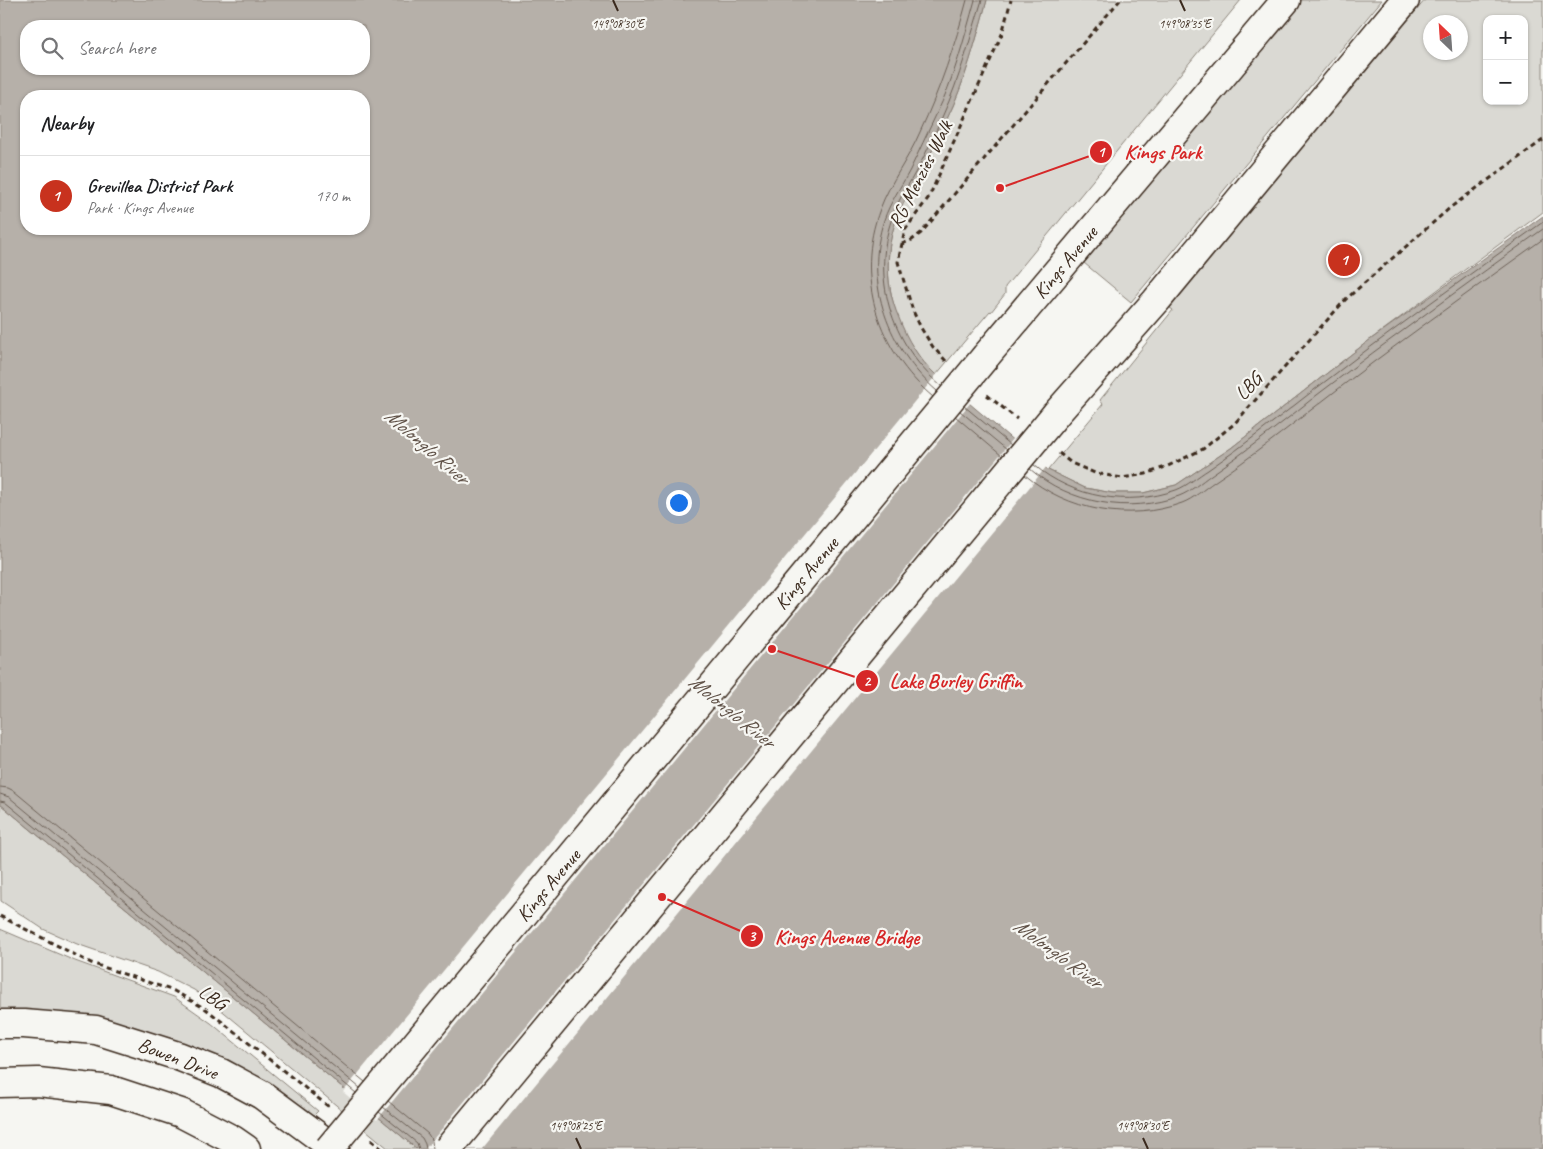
<!DOCTYPE html>
<html lang="en">
<head>
<meta charset="utf-8">
<style>
  :root { --surface:#fff; --page:#f2f2f2; --text:#202124; --muted:#757577; --line:#e0e0e0; --accent:#c8321e }
  body { margin:0; font-family:Caveat,sans-serif; background:var(--page); color:var(--text) }
  .controls { position:absolute; right:15px; top:15px; display:grid; overflow:hidden; border-radius:10px; box-shadow:0 1px 4px #0004 }
  .controls button { width:45px; height:45px; display:grid; place-items:center; padding:0; border:0; border-bottom:1px solid var(--line); background:var(--surface); color:var(--text); font:25px sans-serif }
  .compass { position:absolute; left:1423px; top:15px; width:45px; height:45px; border-radius:50%; background:var(--surface); box-shadow:0 1px 4px #0004; rotate:335deg }
  .you { position:absolute; left:678px; top:502px; width:18px; height:18px; margin:-12px; border:4px solid #fff; border-radius:50%; background:#1a73e8; box-shadow:0 0 0 8px #1a73e833 }
  .badge { display:grid; place-items:center; width:32px; height:32px; border-radius:50%; background:var(--accent); color:#fff; font-size:16px; font-weight:700 }
  .pin { position:absolute; translate:-50% -50%; border:2px solid #fff; box-shadow:0 1px 5px #0006 }
  .list { margin:0; padding:0; list-style:none }
  h2 { display:flex; justify-content:space-between; align-items:center; height:65px; margin:0; padding:0 20px; font-size:21px }
  h2 small { font-size:16px; font-weight:400; color:var(--muted) }
  .list li { display:grid; grid-template-columns:32px 1fr auto; gap:15px; align-items:center; box-sizing:border-box; height:80px; padding:0 20px; border-top:1px solid var(--line) }
  .list b { display:block; font-size:19px; white-space:nowrap }
  .list p { margin:0; font-size:16px; white-space:nowrap; color:var(--muted) }
  .list em { font-size:16px; font-style:normal; color:var(--muted) }
  .icon { flex:none; width:28px; height:28px; fill:none; stroke:currentColor; stroke-width:2; stroke-linecap:round; stroke-linejoin:round }
  .map { position:relative; flex:none; width:1543px; height:1149px; overflow:hidden }
  .search { position:absolute; background:var(--surface); box-shadow:0 1px 4px #0004; left:20px; top:20px; width:350px; height:55px; display:flex; align-items:center; gap:12px; box-sizing:border-box; padding:0 18px; border-radius:20px; color:var(--muted); font-size:19px }
  .panel { position:absolute; background:var(--surface); box-shadow:0 1px 4px #0004; left:20px; top:90px; width:350px; height:145px; border-radius:20px }
  .map>svg:first-child { display:block }
  .green { fill:#dad9d3; stroke:#8a8278; fill-rule:evenodd }
  .water { fill:#b6b0a9; stroke:#857a71; fill-rule:evenodd }
  .pier { fill:#f6f6f2 }
  .lines { fill:none; stroke-linecap:round; stroke-linejoin:round }
  .shore { stroke:#6c6056; stroke-width:1 }
  .secondary-casing { stroke:#3b2a1e; stroke-width:31 }
  .primary-casing { stroke:#3b2a1e; stroke-width:31 }
  .path { stroke:#3b2a1e; stroke-width:3; stroke-dasharray:5 4; stroke-linecap:butt }
  .secondary { stroke:#f6f6f2; stroke-width:28 }
  .primary { stroke:#f6f6f2; stroke-width:28 }
  .primary-bridge-casing { stroke:#3b2a1e; stroke-width:31; stroke-linecap:butt }
  .primary-bridge { stroke:#f6f6f2; stroke-width:28 }
  .ticks { fill:none; stroke:#3b2a1e; stroke-width:2 }
  .labels { text-anchor:middle; stroke-width:4.5; stroke-linejoin:round; paint-order:stroke }
  .street-label { font-size:20px; fill:#3b2a1e; stroke:#f6f6f2 }
  .water-label { font-size:21px; font-style:italic; fill:#605248; stroke:#f6f6f2 }
  .ticks-label { font-size:12px; text-anchor:middle; fill:#3b2a1e; stroke:#f6f6f2; stroke-width:4.5; stroke-linejoin:round; paint-order:stroke }
  .leader { fill:none; stroke:#d62828; stroke-width:2 }
  .callout-dot { fill:#d62828; stroke:#f6f6f2; stroke-width:2 }
  .mark-label { font-size:15px; text-anchor:middle; font-weight:bold; fill:#fff }
  .callout-label { font-size:21px; text-anchor:middle; font-weight:bold; fill:#d62828; stroke:#f6f6f2; stroke-width:4.5; stroke-linejoin:round; paint-order:stroke }
</style>
</head>
<body>
<div class="map">
<svg width="1543" height="1149" viewBox="0 0 1543 1149">
  <rect width="100%" height="100%" fill="#f6f6f2"/>
  <filter id="ink" filterUnits="userSpaceOnUse"><feTurbulence type="fractalNoise" baseFrequency=".02" numOctaves="2"/><feDisplacementMap in="SourceGraphic" scale="10" xChannelSelector="R" yChannelSelector="G"/><feConvolveMatrix kernelMatrix="1 2 1 2 8 2 1 2 1" color-interpolation-filters="sRGB"/></filter>
  <g filter="url(#ink)">
    <g class="green">
      <path d="M987 0H1241L1005 287V294L991 312 990 311 936 375C918 359 905 338 897 315 884 278 885 239 903 204 909 193 916 182 922 171 931 154 939 136 947 119 965 82 976 40 987 0Z"/>
      <polygon points="1302,0 1382,0 1131,302 1084,263"/>
      <path d="M1425 0H1543V212L1367 342 1231 448 1176 485 1143 493H1113L1085 488 1048 470 1103 404 1100 400 1173 310 1170 308ZM1487 19H1524V101H1487ZM1430 22H1460V52H1430Z"/>
      <polygon points="0,804 35,833 417,1149 389,1149 219,1008 194,990 158,972 77,944 43,929 1,901"/>
      <polygon points="0,929 75,961 174,997 211,1023 318,1111 313,1116 227,1062 173,1039 116,1024 0,1017"/>
    </g>
    <path class="water" d="M0 0H987C976 40 965 82 947 119 938 138 930 156 920 174 915 184 908 194 903 204 885 240 883 282 899 318 907 340 919 359 936 375L1048 470 1085 488 1113 493H1143L1176 485 1231 448 1367 342 1543 216V1149H417L0 804ZM26 26H364V69H26ZM26 96H364V229H26Z"/>
    <g class="pier">
      <polygon points="938,373 971,402 377,1120 343,1092"/>
      <polygon points="1014,438 1047,466 482,1149 425,1149"/>
    </g>
    <g class="lines">
      <g class="shore">
        <path d="M941 386C891 344 869 275 894 213 899 198 908 186 915 173 926 154 935 134 943 115 960 78 970 39 982 0"/>
        <path d="M937 391C889 350 863 283 884 220 890 202 901 187 910 170 919 152 927 133 936 115 954 79 964 39 975 0"/>
        <path d="M933 397C878 351 854 277 880 209 890 182 909 158 920 132 940 89 955 45 967 0"/>
        <polyline points="964,406 1011,445"/>
        <polyline points="960,411 1007,450"/>
        <polyline points="955,416 1002,456"/>
        <path d="M1034 465C1073 498 1128 507 1176 490 1187 486 1198 476 1208 470 1245 445 1279 417 1314 390 1389 332 1466 277 1543 222"/>
        <path d="M1030 469C1070 504 1130 514 1179 496 1190 492 1201 482 1211 475 1248 450 1282 423 1317 395 1391 338 1467 284 1543 229"/>
        <path d="M1025 475C1068 511 1129 522 1182 503 1193 499 1204 489 1214 482 1250 458 1285 430 1320 403 1393 346 1468 293 1543 239"/>
        <polyline points="0,787 8,788 14,791 365,1082"/>
        <polyline points="0,794 9,797 360,1088"/>
        <polyline points="0,801 5,802 38,829 356,1093"/>
        <polyline points="388,1101 428,1134 432,1141 433,1149"/>
        <polyline points="383,1107 422,1138 425,1144 426,1149"/>
        <polyline points="379,1112 417,1143 419,1149"/>
      </g>
      <g class="secondary-casing">
        <g id="secondary">
          <polyline points="0,1024 24,1024 96,1030 178,1056 221,1073 262,1095 335,1149"/>
          <polyline points="0,1083 38,1082 111,1090 181,1113 233,1140 246,1149"/>
        </g>
      </g>
      <g class="primary-casing">
        <g id="primary">
          <polyline points="986,356 1286,0"/>
          <polyline points="1056,414 1156,301 1405,0"/>
        </g>
      </g>
      <g class="path">
        <polyline points="902,244 912,240 921,233 1120,0"/>
        <polyline points="946,361 933,347 921,328 913,311 898,262 905,230 929,197 1002,34 1011,0"/>
        <polyline points="987,395 1017,419"/>
        <polyline points="1059,453 1071,463 1095,473 1122,478 1146,474 1168,466 1203,449 1234,424 1346,299 1451,207 1543,140"/>
        <polyline points="0,916 91,963 174,991 206,1009 329,1107"/>
        <polyline points="371,1140 382,1149"/>
      </g>
      <use href="#secondary" class="secondary"/>
      <use href="#primary" class="primary"/>
      <g class="primary-bridge-casing">
        <g id="primary-bridge">
          <polyline points="329,1149 986,356"/>
          <polyline points="448,1149 1056,414"/>
        </g>
      </g>
      <use href="#primary-bridge" class="primary-bridge"/>
    </g>
  </g>
  <path class="ticks" d="M613 0 618 11M1180 0 1185 11M576 1138 581 1149M1143 1138 1148 1149"/>
  <g class="labels">
    <g class="street-label">
      <text transform="translate(920 174) rotate(-63)" y="7">RG Menzies Walk</text>
      <text transform="translate(1065 262) rotate(-50)" y="7">Kings Avenue</text>
      <text transform="translate(1248 386) rotate(-48)" y="7">LBG</text>
      <text transform="translate(806 573) rotate(-50)" y="7">Kings Avenue</text>
      <text transform="translate(548 885) rotate(-50)" y="7">Kings Avenue</text>
      <text transform="translate(213 997) rotate(34)" y="7">LBG</text>
      <text transform="translate(178 1058) rotate(21)" y="7">Bowen Drive</text>
    </g>
    <g class="water-label">
      <text transform="translate(427 446) rotate(41)" y="7">Molonglo River</text>
      <text transform="translate(732 711) rotate(39)" y="7">Molonglo River</text>
      <text transform="translate(1058 953) rotate(36)" y="7">Molonglo River</text>
    </g>
  </g>
  <g class="ticks-label">
    <text x="618" y="28">149°08'30"E</text>
    <text x="1185" y="28">149°08'35"E</text>
    <text x="576" y="1130">149°08'25"E</text>
    <text x="1143" y="1130">149°08'30"E</text>
  </g>
  <path class="leader" d="M1000 188L1101 152M772 649L867 681M662 897L752 936"/>
  <g class="callout-dot">
    <circle cx="1000" cy="188" r="5"/>
    <circle cx="772" cy="649" r="5"/>
    <circle cx="662" cy="897" r="5"/>
    <circle cx="1101" cy="152" r="12"/>
    <circle cx="867" cy="681" r="12"/>
    <circle cx="752" cy="936" r="12"/>
  </g>
  <g class="mark-label">
    <text x="1101" y="157">1</text>
    <text x="867" y="686">2</text>
    <text x="752" y="941">3</text>
  </g>
  <g class="callout-label">
    <text x="1163" y="159">Kings Park</text>
    <text x="956" y="688">Lake Burley Griffin</text>
    <text x="847" y="944">Kings Avenue Bridge</text>
  </g>
</svg>
<div class="controls">
<button>+</button>
<button>−</button>
</div>
<svg class="compass" viewBox="-18 -18 36 36"><path d="M0-13l5 13h-10z" fill="#e53935"/><path d="M0 13l5-13h-10z" fill="#757577"/></svg>
<div class="you"></div>
<div class="pin badge" style="left:1344px;top:260px">1</div>
<div class="search"><svg class="icon" aria-label="search" viewBox="0 0 24 24"><circle cx="10" cy="10" r="6"/><path d="M15 15l6 6"/></svg>Search here</div>
<section class="panel">
<h2>Nearby<small></small></h2>
<ul class="list">
<li><span class="badge">1</span><div><b>Grevillea District Park</b><p>Park · Kings Avenue</p></div><em>170 m</em></li>
</ul>
</section>
</div>
</body>
</html>
